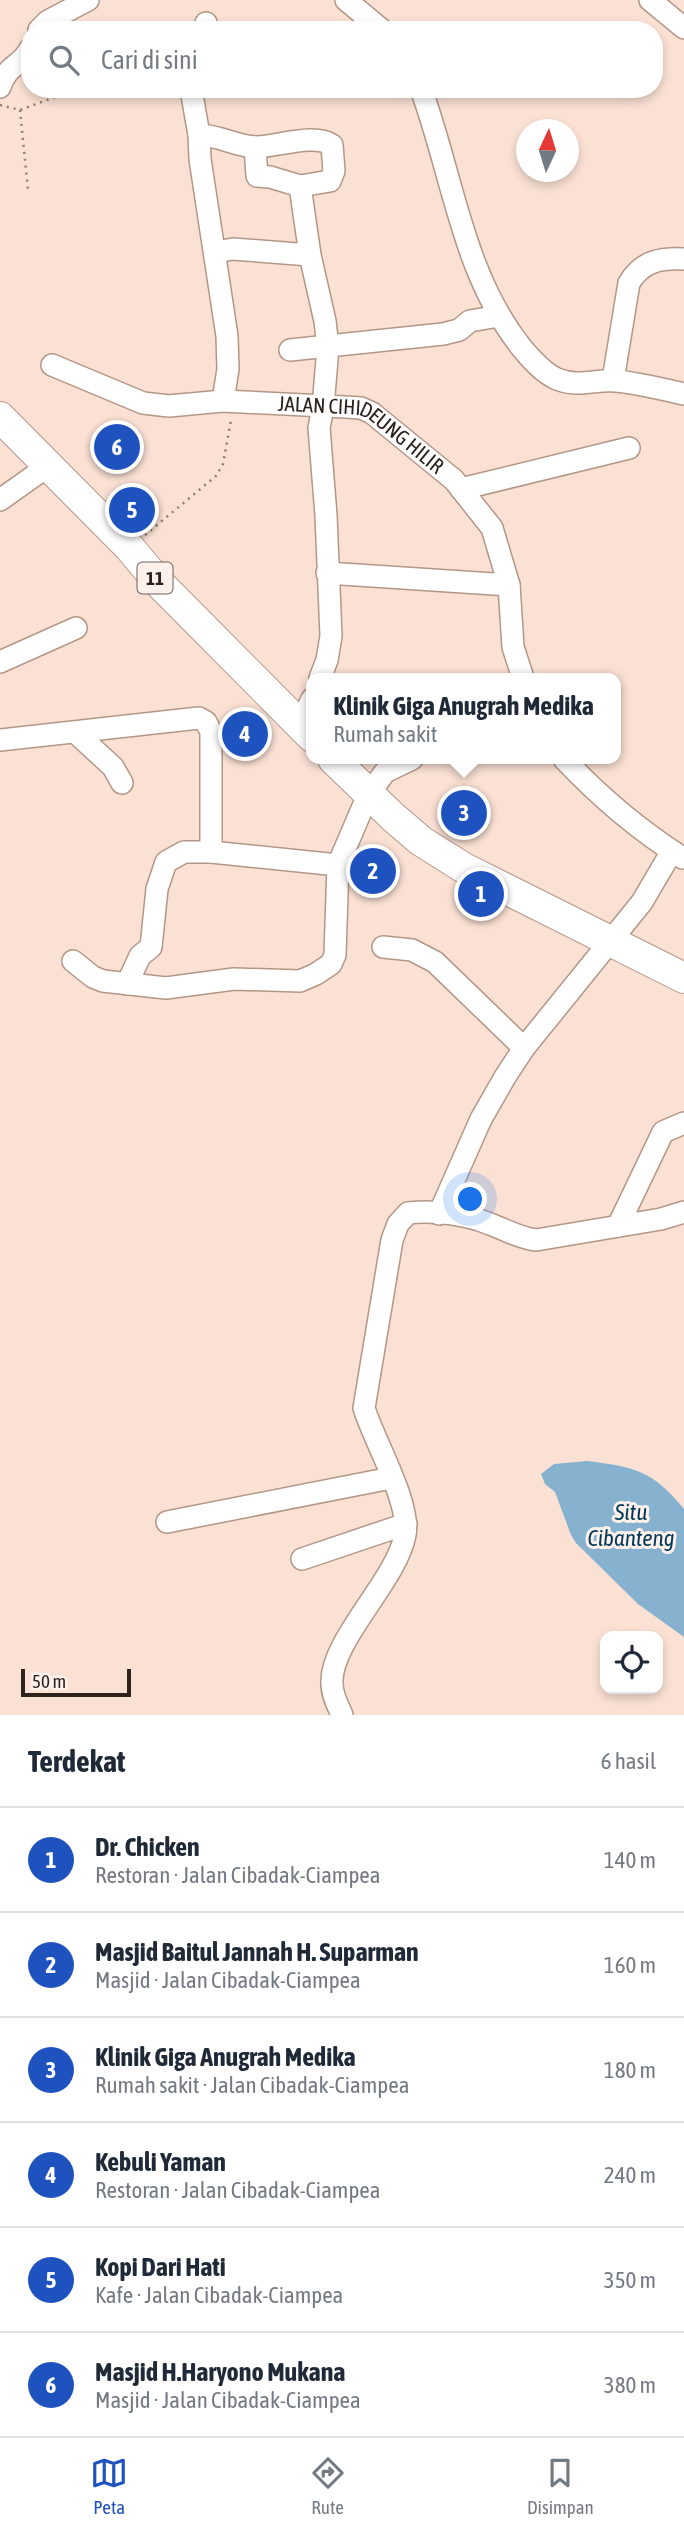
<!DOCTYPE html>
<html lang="id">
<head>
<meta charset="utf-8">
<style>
  :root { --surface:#fff; --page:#f2f2f3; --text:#1f2937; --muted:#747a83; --line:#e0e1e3; --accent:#1e52bf }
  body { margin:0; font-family:"Asap Condensed",sans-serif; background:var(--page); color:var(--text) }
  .controls { position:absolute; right:21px; bottom:21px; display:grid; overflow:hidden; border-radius:14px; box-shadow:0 4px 10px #0003 }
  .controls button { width:63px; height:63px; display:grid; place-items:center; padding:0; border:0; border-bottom:2px solid var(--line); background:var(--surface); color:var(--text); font:35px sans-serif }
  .compass { position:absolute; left:516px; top:119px; width:63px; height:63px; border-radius:50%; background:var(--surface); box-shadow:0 4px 10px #0003; rotate:4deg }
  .scale { position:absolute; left:21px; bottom:18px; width:110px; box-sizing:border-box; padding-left:7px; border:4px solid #2d221c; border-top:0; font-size:19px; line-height:24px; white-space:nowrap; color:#2d221c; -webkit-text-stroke:5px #fef1eb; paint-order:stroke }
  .you { position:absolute; left:471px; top:1200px; width:24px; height:24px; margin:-18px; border:5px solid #fff; border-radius:50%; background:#1a73e8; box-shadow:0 0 0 10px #1a73e833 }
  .badge { display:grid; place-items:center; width:46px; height:46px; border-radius:50%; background:var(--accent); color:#fff; font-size:23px; font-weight:700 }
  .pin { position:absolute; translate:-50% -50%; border:4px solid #fff; box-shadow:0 2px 7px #0006 }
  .popup { position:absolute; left:306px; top:673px; width:315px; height:91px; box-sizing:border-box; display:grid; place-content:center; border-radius:14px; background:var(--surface); filter:drop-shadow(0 2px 5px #0005); font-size:23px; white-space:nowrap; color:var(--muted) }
  .popup b { font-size:26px; color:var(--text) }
  .popup::after { content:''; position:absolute; left:50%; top:100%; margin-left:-14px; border:14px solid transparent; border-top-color:var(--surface) }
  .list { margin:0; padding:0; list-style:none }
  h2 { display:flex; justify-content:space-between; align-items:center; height:91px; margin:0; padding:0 28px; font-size:30px }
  h2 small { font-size:23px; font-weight:400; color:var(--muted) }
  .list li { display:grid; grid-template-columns:46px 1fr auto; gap:21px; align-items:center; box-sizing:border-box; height:105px; padding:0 28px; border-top:2px solid var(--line) }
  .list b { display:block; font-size:26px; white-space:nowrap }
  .list p { margin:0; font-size:23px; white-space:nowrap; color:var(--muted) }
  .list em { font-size:23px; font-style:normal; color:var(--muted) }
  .icon { flex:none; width:38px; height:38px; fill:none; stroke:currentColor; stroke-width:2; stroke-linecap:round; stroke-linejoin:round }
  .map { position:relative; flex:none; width:684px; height:1715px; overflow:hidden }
  .search { position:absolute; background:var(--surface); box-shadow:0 4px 10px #0003; left:21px; right:21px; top:21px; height:77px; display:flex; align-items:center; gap:18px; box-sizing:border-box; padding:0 24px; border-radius:28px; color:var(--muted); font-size:26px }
  .sheet { height:721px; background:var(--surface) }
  nav { display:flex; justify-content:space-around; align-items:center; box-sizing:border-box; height:98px; border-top:2px solid var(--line); background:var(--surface); font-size:19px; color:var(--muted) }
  nav a { display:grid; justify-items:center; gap:4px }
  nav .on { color:var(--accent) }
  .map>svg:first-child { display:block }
  .water { fill:#86b1cf }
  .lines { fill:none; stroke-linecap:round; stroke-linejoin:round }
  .minor-casing { stroke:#b49687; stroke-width:24 }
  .highway-casing { stroke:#b49687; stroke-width:32 }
  .path { stroke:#8e7c73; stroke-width:2.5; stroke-dasharray:2 5; stroke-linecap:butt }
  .minor { stroke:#fff; stroke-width:21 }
  .highway { stroke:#fff; stroke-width:30 }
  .labels { text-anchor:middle; stroke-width:6; stroke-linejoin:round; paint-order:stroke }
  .shield { fill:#fef1eb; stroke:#6c605a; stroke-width:2 }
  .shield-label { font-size:19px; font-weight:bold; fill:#2d221c }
  .street-label { font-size:21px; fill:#2d221c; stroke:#fef1eb }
  .water-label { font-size:23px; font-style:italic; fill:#013957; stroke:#fef1eb }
</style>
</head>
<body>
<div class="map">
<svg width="684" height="1715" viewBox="0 0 684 1715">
  <rect width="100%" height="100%" fill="#fbe1d4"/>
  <path class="water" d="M587 1461C635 1467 652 1470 684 1509V1637L638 1604 576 1543 571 1535 555 1492 545 1484 541 1474 554 1464Z"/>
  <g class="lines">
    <g class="minor-casing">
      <g id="minor">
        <polyline points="346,0 382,30"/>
        <polyline points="650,0 684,28"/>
        <polyline points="206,23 206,30"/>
        <polyline points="39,30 48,21 88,0"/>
        <path d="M0 87C8 63 21 67 30 49"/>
        <polyline points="191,89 199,135 200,159 227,336 228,369 223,401"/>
        <path d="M421 89C453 176 462 272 521 347 531 359 543 373 557 379 579 388 595 379 616 381 638 383 662 389 684 394"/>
        <path d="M199 135C219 135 237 147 257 147 279 146 315 133 332 145L334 171 330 181 300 186 310 255 325 321 328 347 323 407 319 428 326 515 331 636 327 660 320 678"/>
        <polyline points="255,147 257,176 270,177 300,186"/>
        <polyline points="215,252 233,249 310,255"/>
        <polyline points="290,350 443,334 459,330 470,321 499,316"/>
        <path id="s1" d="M52 365 143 403 169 406 223 401 345 407 361 408 372 413 454 480 492 528 509 585 513 647 523 678"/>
        <path d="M613 380 629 283C642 261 660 258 684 259"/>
        <polyline points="461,489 629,448"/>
        <polyline points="0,500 48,466"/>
        <polyline points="327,573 509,585"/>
        <polyline points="0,662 76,628"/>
        <polyline points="300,725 312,699"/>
        <polyline points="76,733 113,767 122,783"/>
        <polyline points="0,740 199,718 206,722 211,732 211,852 338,865"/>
        <path d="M564 759C599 796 640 831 683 858"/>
        <polyline points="383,947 412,950 435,962 524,1048"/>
        <polyline points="73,961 93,977 103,981 166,988 234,979 300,981 316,974 331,964 335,955 338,865 368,795 385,772 412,759"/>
        <polyline points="127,984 140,956 151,947 157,889 166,862 184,852 211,852"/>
        <polyline points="439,1214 481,1119 505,1077 524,1048 642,902 672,851"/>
        <polyline points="618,1226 663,1132 684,1123"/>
        <polyline points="167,1522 391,1478"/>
        <polyline points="302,1559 406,1524"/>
        <path d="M342 1715C338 1706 332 1695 332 1684 329 1642 397 1580 405 1535 411 1503 374 1441 364 1408L392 1240 398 1224 408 1213C433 1210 466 1214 490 1224 506 1230 519 1238 536 1240L661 1219 684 1212"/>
      </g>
    </g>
    <g class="highway-casing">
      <g id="highway">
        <polyline points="0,417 129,547 160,584 312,737"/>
        <polyline points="333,759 393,817 421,841 464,868 684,978"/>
      </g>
    </g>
    <g class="path">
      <polyline points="0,105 20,110 66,93 70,89"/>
      <polyline points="20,110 28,190"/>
      <polyline points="145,535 216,476 223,464 231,420"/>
    </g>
    <use href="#minor" class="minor"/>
    <use href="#highway" class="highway"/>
  </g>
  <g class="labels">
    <rect class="shield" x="137.5" y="562.5" width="35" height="31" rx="5"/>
    <g class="shield-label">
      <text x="155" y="585">11</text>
    </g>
    <g class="street-label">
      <text dy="7" stroke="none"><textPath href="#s1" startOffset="326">JALAN CIHIDEUNG HILIR</textPath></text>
    </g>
    <g class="water-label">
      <text x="631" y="1520">Situ<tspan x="631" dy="26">Cibanteng</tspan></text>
    </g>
  </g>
</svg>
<div class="controls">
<button><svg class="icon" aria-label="locate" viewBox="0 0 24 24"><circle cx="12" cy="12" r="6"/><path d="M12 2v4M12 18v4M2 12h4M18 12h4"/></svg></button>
</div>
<svg class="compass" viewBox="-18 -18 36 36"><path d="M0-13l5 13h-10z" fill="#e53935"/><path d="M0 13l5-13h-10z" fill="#747a83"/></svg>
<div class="scale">50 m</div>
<div class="you"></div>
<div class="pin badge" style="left:481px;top:894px">1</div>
<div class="pin badge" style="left:373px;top:871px">2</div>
<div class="pin badge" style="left:464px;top:813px">3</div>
<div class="popup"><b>Klinik Giga Anugrah Medika</b>Rumah sakit</div>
<div class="pin badge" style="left:245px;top:734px">4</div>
<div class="pin badge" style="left:132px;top:510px">5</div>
<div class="pin badge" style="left:117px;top:447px">6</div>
<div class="search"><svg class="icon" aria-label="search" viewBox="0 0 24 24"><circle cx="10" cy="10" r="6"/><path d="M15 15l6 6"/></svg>Cari di sini</div>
</div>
<section class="sheet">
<h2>Terdekat<small>6 hasil</small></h2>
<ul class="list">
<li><span class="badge">1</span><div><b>Dr. Chicken</b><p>Restoran · Jalan Cibadak-Ciampea</p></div><em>140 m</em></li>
<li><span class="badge">2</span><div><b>Masjid Baitul Jannah H. Suparman</b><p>Masjid · Jalan Cibadak-Ciampea</p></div><em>160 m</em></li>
<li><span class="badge">3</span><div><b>Klinik Giga Anugrah Medika</b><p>Rumah sakit · Jalan Cibadak-Ciampea</p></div><em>180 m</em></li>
<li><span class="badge">4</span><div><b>Kebuli Yaman</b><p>Restoran · Jalan Cibadak-Ciampea</p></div><em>240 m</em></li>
<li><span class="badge">5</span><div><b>Kopi Dari Hati</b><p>Kafe · Jalan Cibadak-Ciampea</p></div><em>350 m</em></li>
<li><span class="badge">6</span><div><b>Masjid H.Haryono Mukana</b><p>Masjid · Jalan Cibadak-Ciampea</p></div><em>380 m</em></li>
</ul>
</section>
<nav>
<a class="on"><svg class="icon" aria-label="map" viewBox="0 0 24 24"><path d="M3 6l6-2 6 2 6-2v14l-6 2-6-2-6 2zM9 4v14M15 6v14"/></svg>Peta</a>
<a><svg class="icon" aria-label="directions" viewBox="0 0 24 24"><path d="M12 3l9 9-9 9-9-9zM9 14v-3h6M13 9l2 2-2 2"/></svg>Rute</a>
<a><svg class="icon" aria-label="saved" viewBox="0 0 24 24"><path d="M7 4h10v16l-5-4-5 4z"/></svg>Disimpan</a>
</nav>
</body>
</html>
